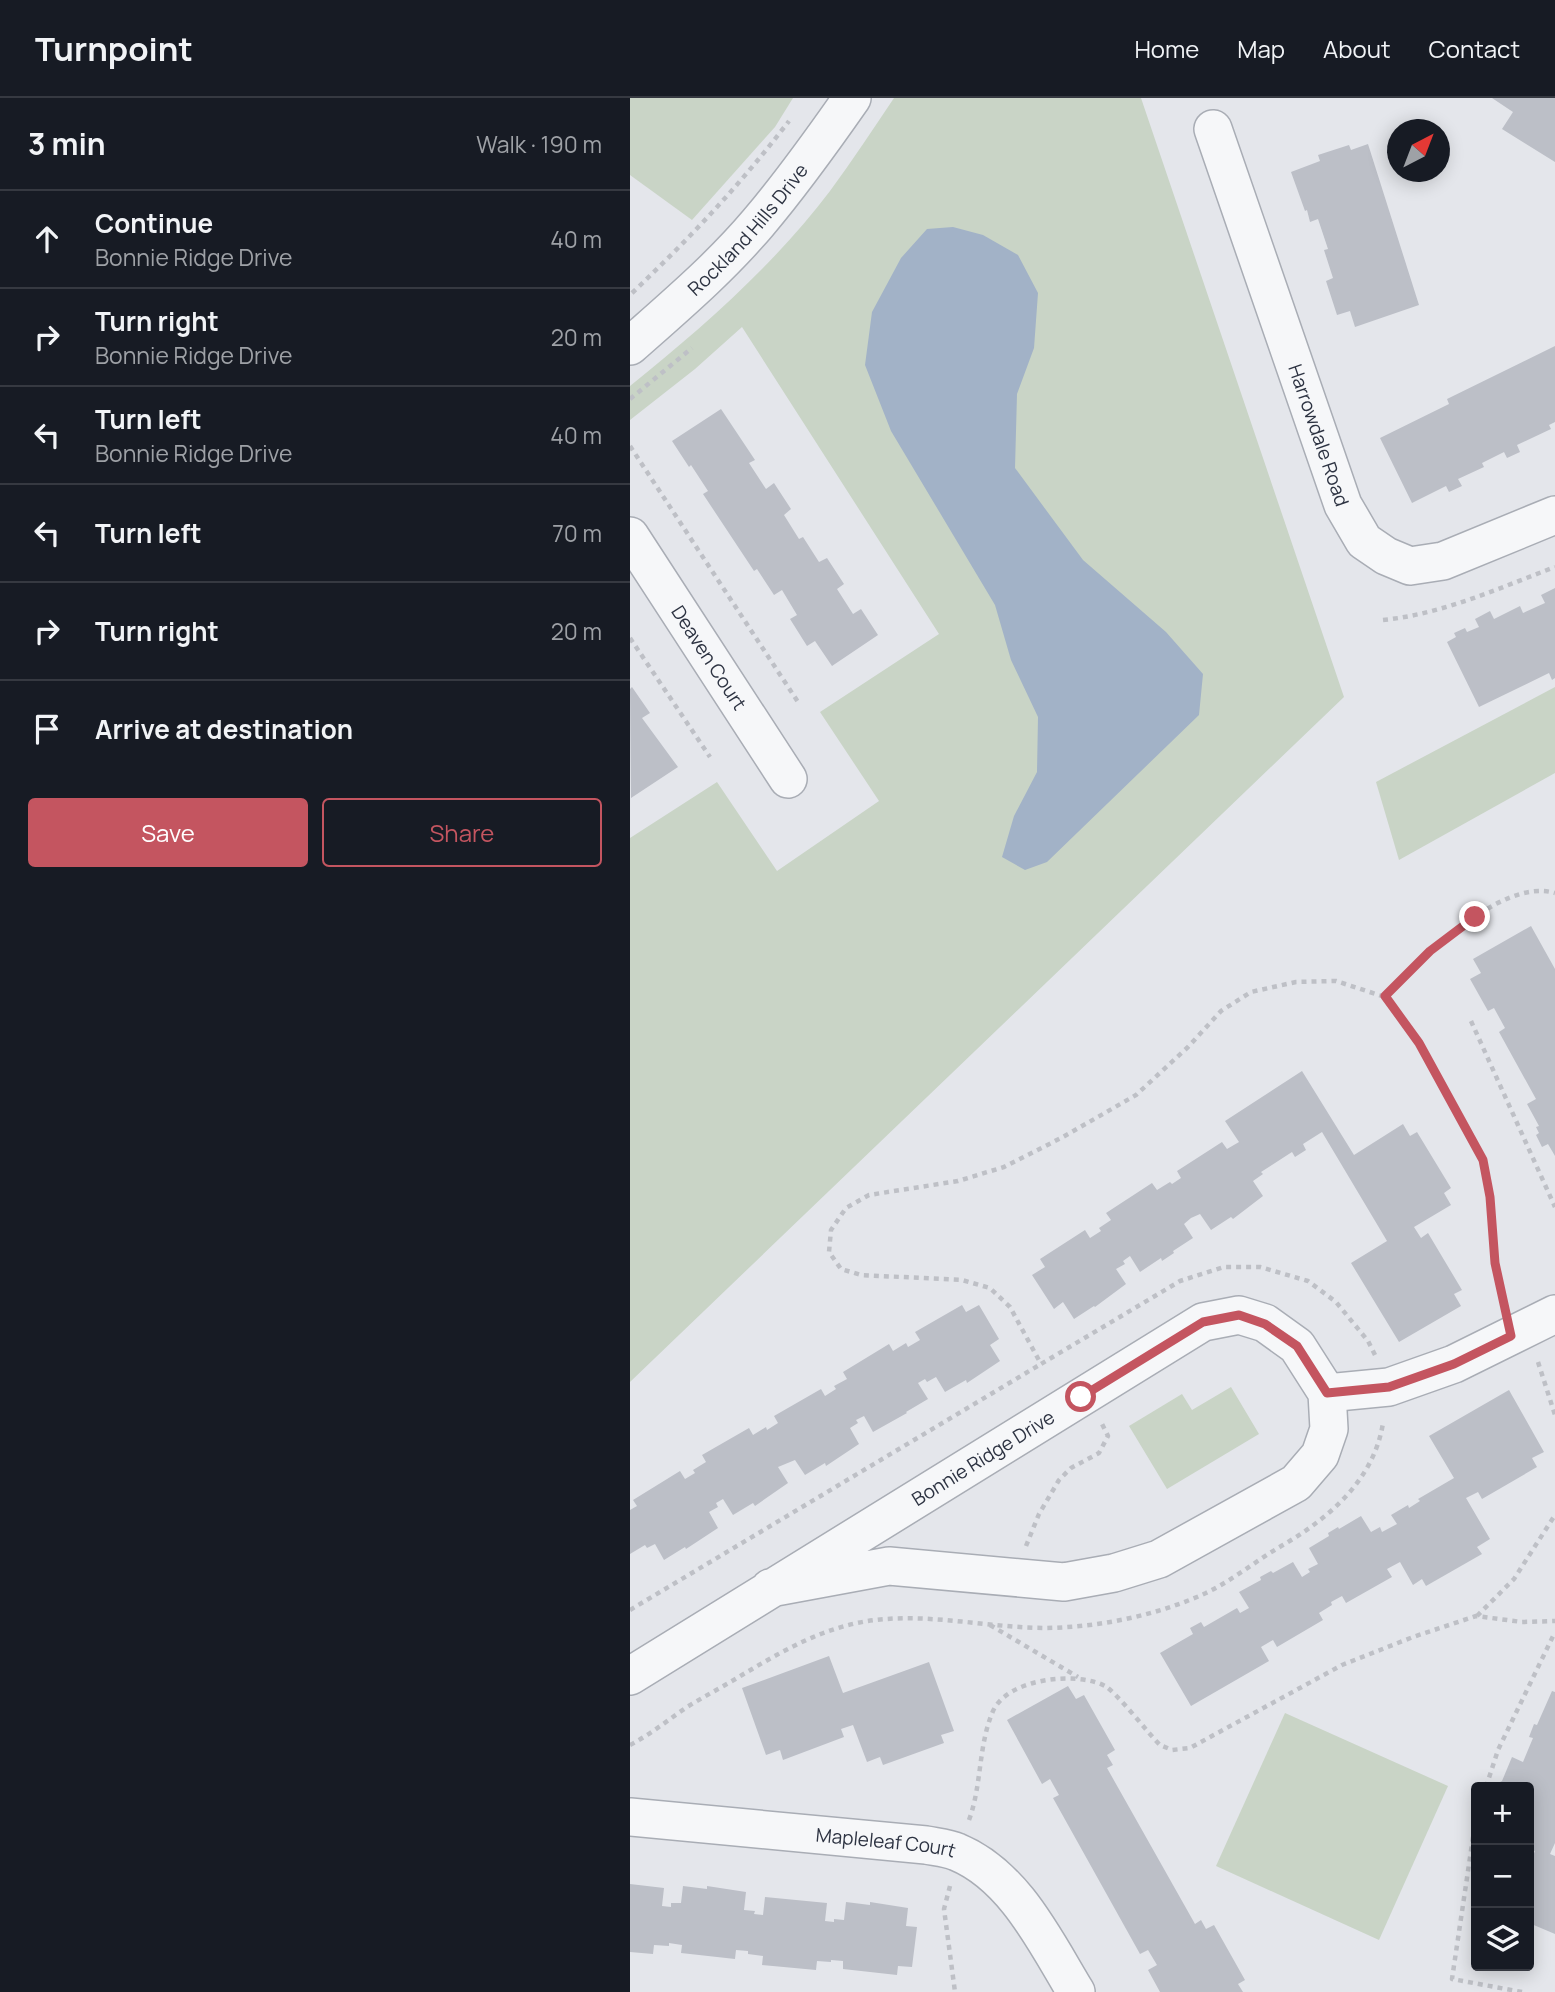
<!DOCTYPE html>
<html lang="en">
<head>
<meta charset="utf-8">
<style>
  :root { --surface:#171b24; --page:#20242c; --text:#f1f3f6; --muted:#9ea1a6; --line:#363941; --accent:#c45560 }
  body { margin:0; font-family:Manrope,sans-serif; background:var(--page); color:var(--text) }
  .controls { position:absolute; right:21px; bottom:21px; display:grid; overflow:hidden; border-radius:7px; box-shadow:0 4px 18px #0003 }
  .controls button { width:63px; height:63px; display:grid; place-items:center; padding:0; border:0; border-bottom:2px solid var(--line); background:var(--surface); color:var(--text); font:35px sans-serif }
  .compass { position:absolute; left:757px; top:21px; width:63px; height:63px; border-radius:50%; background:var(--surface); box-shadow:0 4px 18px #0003; rotate:42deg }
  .stop { position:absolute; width:21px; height:21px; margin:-16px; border:5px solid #c45560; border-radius:50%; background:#fff }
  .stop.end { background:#c45560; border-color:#fff; box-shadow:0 2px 7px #0008 }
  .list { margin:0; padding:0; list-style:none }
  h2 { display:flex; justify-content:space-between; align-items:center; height:91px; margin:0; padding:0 28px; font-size:30px }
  h2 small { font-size:23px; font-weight:400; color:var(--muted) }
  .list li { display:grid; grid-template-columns:46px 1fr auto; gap:21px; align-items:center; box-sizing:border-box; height:98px; padding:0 28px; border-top:2px solid var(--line) }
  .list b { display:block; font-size:26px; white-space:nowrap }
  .list p { margin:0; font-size:23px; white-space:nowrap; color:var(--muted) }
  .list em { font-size:23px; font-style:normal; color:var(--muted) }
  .actions { display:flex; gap:14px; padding:21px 28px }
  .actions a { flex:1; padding:16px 0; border:2px solid var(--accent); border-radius:7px; text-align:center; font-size:24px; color:var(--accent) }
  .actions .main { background:var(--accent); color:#fff }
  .icon { flex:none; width:38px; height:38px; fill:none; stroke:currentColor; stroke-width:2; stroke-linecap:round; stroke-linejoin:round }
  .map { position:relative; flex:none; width:925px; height:1894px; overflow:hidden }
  header { display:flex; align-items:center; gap:42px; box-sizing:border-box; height:98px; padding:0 35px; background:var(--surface); border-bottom:2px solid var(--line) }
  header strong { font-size:33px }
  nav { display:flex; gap:38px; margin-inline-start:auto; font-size:24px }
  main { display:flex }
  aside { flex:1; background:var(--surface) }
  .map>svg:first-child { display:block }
  .green { fill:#c9d4c6 }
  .water { fill:#a2b2c7 }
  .building { fill:#bcbfc7 }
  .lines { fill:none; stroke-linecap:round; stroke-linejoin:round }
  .street-casing { stroke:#a9adb5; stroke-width:40 }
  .path { stroke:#bec0c6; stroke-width:4.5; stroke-dasharray:5 5; stroke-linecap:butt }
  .street { stroke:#f6f7f9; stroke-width:37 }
  .route { stroke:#c45560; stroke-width:9 }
  .labels { text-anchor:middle; stroke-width:6; stroke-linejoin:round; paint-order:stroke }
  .street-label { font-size:19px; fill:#2d3342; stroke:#f4f5f8 }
</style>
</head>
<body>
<header>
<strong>Turnpoint</strong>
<nav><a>Home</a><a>Map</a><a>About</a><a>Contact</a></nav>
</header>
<main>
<aside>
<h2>3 min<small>Walk · 190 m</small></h2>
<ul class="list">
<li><svg class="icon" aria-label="ahead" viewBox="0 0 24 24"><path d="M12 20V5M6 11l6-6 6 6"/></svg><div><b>Continue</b><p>Bonnie Ridge Drive</p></div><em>40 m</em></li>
<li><svg class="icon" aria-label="right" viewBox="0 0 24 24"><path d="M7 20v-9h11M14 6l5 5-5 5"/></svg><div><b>Turn right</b><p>Bonnie Ridge Drive</p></div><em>20 m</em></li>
<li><svg class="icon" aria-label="left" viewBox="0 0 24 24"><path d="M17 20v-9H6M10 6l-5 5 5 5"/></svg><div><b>Turn left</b><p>Bonnie Ridge Drive</p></div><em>40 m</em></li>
<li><svg class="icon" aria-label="left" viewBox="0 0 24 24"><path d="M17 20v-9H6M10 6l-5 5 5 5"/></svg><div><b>Turn left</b></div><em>70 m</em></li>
<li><svg class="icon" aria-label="right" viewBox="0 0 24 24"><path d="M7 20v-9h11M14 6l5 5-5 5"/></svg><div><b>Turn right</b></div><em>20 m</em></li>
<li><svg class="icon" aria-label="arrive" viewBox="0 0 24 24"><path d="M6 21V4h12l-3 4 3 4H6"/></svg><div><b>Arrive at destination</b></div></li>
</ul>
<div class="actions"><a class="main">Save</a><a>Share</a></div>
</aside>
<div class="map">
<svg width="925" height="1894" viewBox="0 0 925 1894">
  <rect width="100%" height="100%" fill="#e4e6eb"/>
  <g class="green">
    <polygon points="0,0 163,0 145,29 62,122 0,77"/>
    <path d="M264 0H511L714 599 0 1284V740L87 684 147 773 249 703 190 614 309 536 112 229 65 271 0 322V288C72 230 144 167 200 93 222 63 243 31 264 0Z"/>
    <polygon points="925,589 925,675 769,762 746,684"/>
    <polygon points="601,1289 629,1336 537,1391 499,1328 552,1296 562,1312"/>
    <polygon points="655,1615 818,1688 749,1842 586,1768"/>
  </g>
  <polygon class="water" points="323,129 353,137 388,157 408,195 404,250 387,296 385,370 453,462 536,534 573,576 569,617 417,764 395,772 372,759 384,718 407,674 408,619 381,562 365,507 261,333 235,267 242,214 271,160 297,131"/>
  <g class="building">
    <polygon points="862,0 925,0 925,64 872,31 883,14"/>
    <polygon points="738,46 789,207 725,229 720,213 707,217 696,183 703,180 694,152 698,151 688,121 680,124 677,112 675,113 661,74 690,63 688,57 719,47 721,52"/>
    <polygon points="925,248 925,324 919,327 921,331 887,347 890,354 877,360 874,354 852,365 854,369 828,381 832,388 819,394 816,388 782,405 750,340 819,306 817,301"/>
    <polygon points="91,311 125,362 119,365 136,391 144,385 161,411 154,417 169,441 173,439 189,464 197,460 214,486 207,491 223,516 231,511 248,537 202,568 185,543 177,548 160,521 167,517 152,492 144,497 127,471 124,473 73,396 78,393 61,367 59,369 42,343"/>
    <polygon points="925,490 925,580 922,582 919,575 849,609 817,544 826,539 824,535 835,530 837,534 849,529 845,521 860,513 864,521 890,508 893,515 915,505 911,497"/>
    <polygon points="2,589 20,615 12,620 48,669 1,700 0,591"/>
    <polygon points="901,828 925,871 925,1058 918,1046 912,1049 906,1037 909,1035 906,1029 909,1028 897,1006 906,1001 869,934 875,930 864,910 858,913 840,881 851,875 843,861"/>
    <polygon points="672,973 724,1057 773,1026 780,1038 787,1034 821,1090 814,1095 821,1107 784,1129 791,1140 798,1135 832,1192 824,1196 831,1208 769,1244 721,1165 757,1143 692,1034 673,1046 676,1052 665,1059 662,1054 631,1074 633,1076 623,1083 633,1098 603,1121 601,1119 581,1132 570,1116 561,1120 554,1126 563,1140 543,1153 544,1155 532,1163 531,1160 510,1174 500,1158 493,1163 495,1166 486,1171 496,1186 465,1209 464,1208 444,1221 433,1204 424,1211 402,1177 415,1169 410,1161 455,1132 460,1140 471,1133 469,1130 481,1122 476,1115 522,1085 527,1092 540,1084 542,1086 551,1080 547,1073 592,1044 597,1051 609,1044 595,1023"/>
    <polygon points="332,1207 336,1214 349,1207 369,1241 360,1247 370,1263 337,1285 336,1282 315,1294 306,1279 297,1284 295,1281 288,1285 298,1301 276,1314 277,1315 243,1334 234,1318 226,1322 228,1325 220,1330 229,1346 196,1368 195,1365 175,1377 165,1362 148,1369 158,1385 125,1408 123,1405 103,1417 93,1401 86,1405 88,1409 79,1414 88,1430 56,1451 55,1449 34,1462 25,1446 17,1450 15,1447 0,1456 0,1412 7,1408 3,1402 50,1373 55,1381 65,1375 63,1372 76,1364 72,1357 119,1330 123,1337 136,1329 137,1332 148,1325 144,1318 191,1291 195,1298 206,1291 204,1288 217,1281 213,1274 259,1246 263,1253 276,1245 278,1249 290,1242 285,1234"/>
    <polygon points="879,1292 914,1354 902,1360 907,1369 852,1401 848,1394 836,1400 860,1441 847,1449 852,1456 796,1488 792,1481 783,1487 770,1464 757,1471 762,1479 716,1505 712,1498 701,1504 702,1507 689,1515 693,1522 647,1549 643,1542 631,1549 639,1563 561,1608 530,1555 563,1536 560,1530 571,1524 574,1529 607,1510 610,1515 619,1510 609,1494 631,1482 630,1479 641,1473 643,1475 663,1464 672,1479 680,1474 678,1471 688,1466 679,1450 699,1438 698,1435 708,1429 709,1431 731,1418 741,1434 750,1429 752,1434 767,1426 761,1417 778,1407 779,1410 790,1403 788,1401 824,1380 799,1338"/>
    <polygon points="199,1558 213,1595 299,1564 324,1633 311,1637 314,1645 253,1667 250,1659 237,1664 223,1627 211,1631 214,1639 153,1662 150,1652 136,1657 112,1590"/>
    <polygon points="438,1588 446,1601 454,1597 485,1652 477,1657 483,1667 477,1670 565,1826 571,1822 576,1831 584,1827 615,1882 608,1886 613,1894 530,1894 518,1872 527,1867 518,1852 510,1856 423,1700 429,1697 420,1681 412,1686 377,1622"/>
    <polygon points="922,1593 925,1594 925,1745 920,1756 925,1758 925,1836 899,1825 899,1768 905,1753 899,1751 899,1689 865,1689 866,1686 872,1683 882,1659 893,1664 903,1640 899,1639 904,1626 907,1627"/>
    <polygon points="0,1786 34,1790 32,1808 41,1809 41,1805 51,1805 53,1788 77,1791 77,1788 116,1794 114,1812 125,1813 124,1816 133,1817 135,1799 197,1805 195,1823 204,1824 204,1821 214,1822 216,1804 240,1807 240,1804 278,1810 276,1828 287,1829 282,1869 268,1868 267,1877 213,1871 213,1863 201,1862 201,1864 187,1863 186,1872 132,1867 133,1858 118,1856 118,1853 106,1852 105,1861 51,1855 52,1847 39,1845 39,1848 24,1847 23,1856 0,1854"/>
  </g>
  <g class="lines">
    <g class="street-casing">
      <g id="street">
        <path id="s1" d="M583 31 713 407 734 443 756 458 780 468 813 463 925 417"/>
        <path id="s2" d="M0 248C44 209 90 170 128 125 162 85 192 43 222 0"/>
        <path id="s3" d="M0 438 158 681"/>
        <polyline points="697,1295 759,1289 824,1266 925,1216"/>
        <path id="s4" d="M0 1578 573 1224 609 1217 635 1225 667 1248 697 1295 699 1331 690 1357 666 1385 529 1461 484 1475 434 1484 259 1468 140 1490"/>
        <path id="s5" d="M0 1719 296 1747C306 1749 318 1750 327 1754 385 1778 416 1845 446 1894"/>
      </g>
    </g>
    <g class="path">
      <path d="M2 195C61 139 109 88 159 23"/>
      <polyline points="0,301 62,250"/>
      <polyline points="0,348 168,604"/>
      <path d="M753 522C813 516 869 490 925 469"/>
      <polyline points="0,540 80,659"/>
      <polyline points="841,923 925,1109"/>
      <path d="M874 1204 865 1165 860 1099 853 1062 789 945 755 899C790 863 870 779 925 795"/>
      <polyline points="745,1257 738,1243 706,1204 678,1183 630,1169 594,1169 550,1183 411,1266 380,1209 360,1190 332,1182 231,1177 211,1171 199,1154 201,1132 216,1110 239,1097 328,1083 374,1069 433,1039 506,997 558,949 591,913 621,894 666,884 706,883 755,899"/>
      <polyline points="908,1264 925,1317"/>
      <polyline points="396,1448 409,1416 429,1382 441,1370 469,1355 478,1338 472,1326"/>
      <polyline points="0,1512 411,1266"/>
      <polyline points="847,1518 884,1481 925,1417"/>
      <polyline points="360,1527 448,1579"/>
      <path d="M0 1647C21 1636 38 1622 57 1609 75 1598 94 1588 112 1577 149 1555 185 1534 227 1525 289 1512 355 1530 417 1530 471 1529 528 1517 576 1495 603 1482 627 1462 653 1447 699 1420 744 1382 753 1325"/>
      <polyline points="856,1689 868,1652 925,1534"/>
      <polyline points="846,1719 822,1881 892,1894"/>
      <path d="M339 1722C352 1687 348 1648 363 1613 378 1580 447 1573 475 1588 487 1595 518 1635 530 1647L542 1652 560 1650 712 1567 783 1539 846 1518 892 1524 925 1523"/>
      <polyline points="320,1788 314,1811 325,1894"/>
    </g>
    <use href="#street" class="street"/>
  </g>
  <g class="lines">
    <polyline class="route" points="451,1299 573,1224 609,1217 635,1226 667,1248 697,1295 759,1289 824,1266 881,1238 865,1165 860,1099 853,1062 789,945 755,898 800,853 845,819"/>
  </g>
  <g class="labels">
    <g class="street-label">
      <text dy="7" stroke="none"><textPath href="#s2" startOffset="166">Rockland Hills Drive</textPath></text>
      <text dy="7" stroke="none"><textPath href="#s1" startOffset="324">Harrowdale Road</textPath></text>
      <text dy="7" stroke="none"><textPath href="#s3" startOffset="145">Deaven Court</textPath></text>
      <text dy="7" stroke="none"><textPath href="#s4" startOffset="415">Bonnie Ridge Drive</textPath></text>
      <text dy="7" stroke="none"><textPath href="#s5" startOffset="257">Mapleleaf Court</textPath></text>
    </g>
  </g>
</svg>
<div class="controls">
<button>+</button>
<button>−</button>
<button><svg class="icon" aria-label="layers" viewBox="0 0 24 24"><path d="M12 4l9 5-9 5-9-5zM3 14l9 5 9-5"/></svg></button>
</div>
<svg class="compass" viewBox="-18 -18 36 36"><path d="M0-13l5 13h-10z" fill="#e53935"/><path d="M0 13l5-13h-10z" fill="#9ea1a6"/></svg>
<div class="stop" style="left:451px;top:1299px"></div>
<div class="stop end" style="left:845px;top:819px"></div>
</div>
</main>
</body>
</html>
